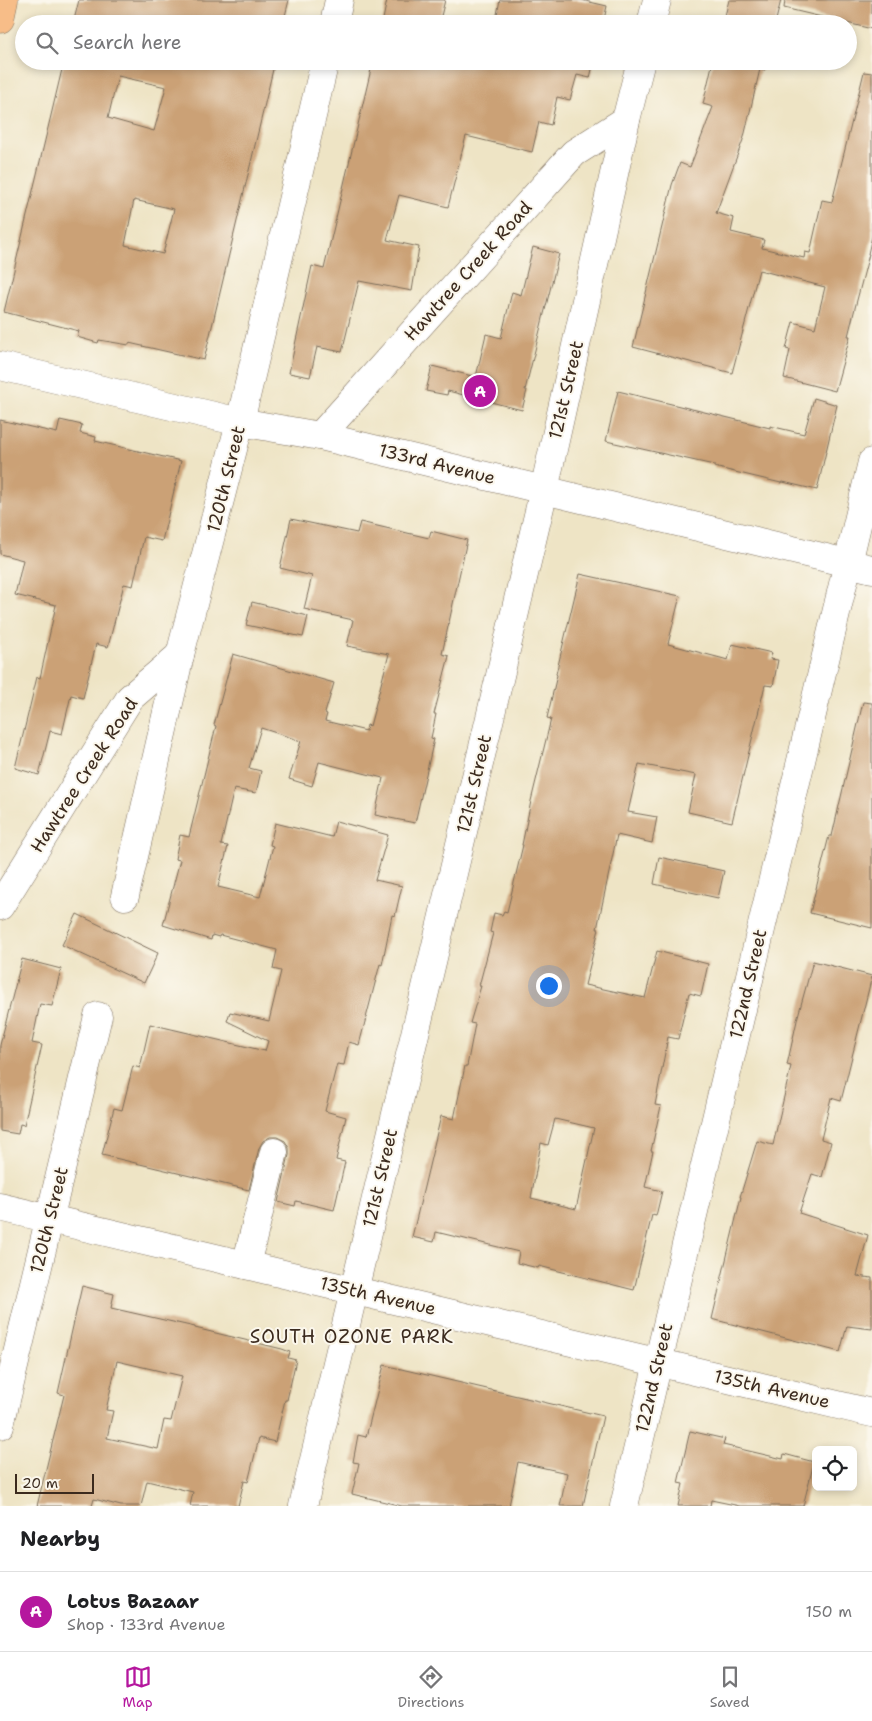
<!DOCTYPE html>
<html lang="en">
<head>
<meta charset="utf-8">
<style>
  :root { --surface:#fff; --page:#f2f2f2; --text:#202124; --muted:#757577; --line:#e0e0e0; --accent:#b5179e }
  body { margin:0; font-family:"Shantell Sans",sans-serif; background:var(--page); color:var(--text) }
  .controls { position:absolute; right:15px; bottom:15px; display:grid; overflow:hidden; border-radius:8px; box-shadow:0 2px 8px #0003 }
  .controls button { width:45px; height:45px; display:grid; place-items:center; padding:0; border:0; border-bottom:1px solid var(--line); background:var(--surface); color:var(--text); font:25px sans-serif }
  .scale { position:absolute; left:15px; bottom:12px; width:79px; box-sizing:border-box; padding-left:5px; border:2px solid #3b2a1e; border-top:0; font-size:14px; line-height:18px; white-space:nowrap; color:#3b2a1e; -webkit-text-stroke:4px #fbf7ec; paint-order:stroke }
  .you { position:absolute; left:548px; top:985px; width:18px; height:18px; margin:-12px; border:4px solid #fff; border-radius:50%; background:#1a73e8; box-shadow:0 0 0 8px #1a73e833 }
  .badge { display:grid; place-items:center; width:32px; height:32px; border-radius:50%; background:var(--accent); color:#fff; font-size:16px; font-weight:700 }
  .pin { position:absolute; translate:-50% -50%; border:2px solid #fff; box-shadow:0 1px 5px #0006 }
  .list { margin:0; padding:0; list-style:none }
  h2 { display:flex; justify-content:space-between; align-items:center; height:65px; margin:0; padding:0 20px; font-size:21px }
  h2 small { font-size:16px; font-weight:400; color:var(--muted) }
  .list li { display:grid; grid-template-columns:32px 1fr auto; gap:15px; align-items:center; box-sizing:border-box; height:80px; padding:0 20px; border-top:1px solid var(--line) }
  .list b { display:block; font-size:19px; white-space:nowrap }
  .list p { margin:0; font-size:16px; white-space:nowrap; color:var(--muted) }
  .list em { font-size:16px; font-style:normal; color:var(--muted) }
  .icon { flex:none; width:28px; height:28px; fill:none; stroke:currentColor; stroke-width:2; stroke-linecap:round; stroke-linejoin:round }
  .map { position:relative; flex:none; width:872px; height:1506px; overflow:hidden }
  .search { position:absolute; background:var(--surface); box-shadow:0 2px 8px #0003; left:15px; right:15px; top:15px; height:55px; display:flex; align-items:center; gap:12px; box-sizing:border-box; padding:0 18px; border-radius:28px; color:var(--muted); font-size:19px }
  .sheet { height:145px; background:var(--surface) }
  nav { display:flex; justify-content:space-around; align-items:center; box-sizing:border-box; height:70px; border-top:1px solid var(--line); background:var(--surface); font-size:14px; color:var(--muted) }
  nav a { display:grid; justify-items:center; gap:2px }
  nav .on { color:var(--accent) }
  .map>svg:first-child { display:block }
  .building { fill:#cba176; fill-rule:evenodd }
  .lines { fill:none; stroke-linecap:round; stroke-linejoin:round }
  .minor-casing { stroke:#7a6b58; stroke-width:29 }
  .major-casing { stroke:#7a6b58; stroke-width:29 }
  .minor { stroke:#fff; stroke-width:28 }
  .major { stroke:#f7bd88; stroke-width:28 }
  .labels { text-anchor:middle; stroke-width:4; stroke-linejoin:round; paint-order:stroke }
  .street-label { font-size:18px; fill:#3b2a1e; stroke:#fbf7ec }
  .neighbourhood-label { font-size:19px; letter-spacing:1px; fill:#3b2a1e; stroke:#fbf7ec }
</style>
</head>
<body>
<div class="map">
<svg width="872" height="1506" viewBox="0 0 872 1506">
  <rect width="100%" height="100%" fill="#fbf7ec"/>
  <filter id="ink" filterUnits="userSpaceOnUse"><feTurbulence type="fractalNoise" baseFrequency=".02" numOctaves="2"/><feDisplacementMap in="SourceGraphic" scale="10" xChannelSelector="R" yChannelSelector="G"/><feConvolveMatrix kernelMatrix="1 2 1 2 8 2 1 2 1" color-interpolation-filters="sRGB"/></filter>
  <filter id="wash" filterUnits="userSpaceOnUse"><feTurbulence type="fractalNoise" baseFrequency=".0096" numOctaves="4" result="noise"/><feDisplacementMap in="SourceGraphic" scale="20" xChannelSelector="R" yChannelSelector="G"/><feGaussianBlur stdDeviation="1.12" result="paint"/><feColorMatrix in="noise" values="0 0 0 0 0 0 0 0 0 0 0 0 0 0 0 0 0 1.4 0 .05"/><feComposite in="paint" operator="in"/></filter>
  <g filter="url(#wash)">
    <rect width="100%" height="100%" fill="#eee4c5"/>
    <g id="blocks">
      <g class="building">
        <polygon points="79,0 289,0 283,24 154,24 125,17 124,24 73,24"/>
        <polygon points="387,0 445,0 439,24 382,24"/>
        <polygon points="500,0 581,0 607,6 603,24 495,24"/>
        <polygon points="729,0 781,0 775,24 723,24"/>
        <polygon points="785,0 872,0 872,29 784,8"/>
        <path d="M64 61H275L204 360 129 343V345L99 340 98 343 77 337 79 331 4 312ZM118 76 166 87 154 131 108 118ZM134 200 174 209 163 254 125 245Z"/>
        <polygon points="373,61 594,61 590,78 577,75 570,100 557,97 551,125 539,122 532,152 466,136 448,207 399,195 387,240 419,247 412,291 359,281 342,352 317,347 310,377 289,373 312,266 324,269"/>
        <polygon points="713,61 767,61 765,70 760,69 744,137 716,213 734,218 731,232 764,240 762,248 804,258 805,252 810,253 822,200 832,202 864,72 872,73 872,236 868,254 869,254 856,304 848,336 850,336 835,391 784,378 790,350 786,349 793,322 815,328 825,287 759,270 732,373 633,347 672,185 680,163 690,167 713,107 703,104"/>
        <polygon points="533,247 559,254 525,390 527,390 522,410 448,391 447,395 426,391 432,366 476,377 486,334 501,338 512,292 521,295"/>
        <polygon points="618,391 770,428 770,426 804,434 814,398 837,405 817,490 783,482 781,483 714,467 714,465 606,441"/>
        <polygon points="0,420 57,433 60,420 82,425 80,433 96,437 95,441 181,461 162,541 144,537 133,586 124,584 108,647 96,644 83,698 71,695 62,734 50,731 39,775 15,768 37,677 40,678 56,605 15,595 23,560 0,554"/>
        <polygon points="291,519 357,533 360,522 429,538 431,531 467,540 442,654 449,656 434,714 436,714 431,738 434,739 415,823 375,815 383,778 319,762 312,786 289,779 301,741 261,728 249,768 261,771 256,793 234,789 221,845 228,846 218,887 260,897 273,846 270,845 275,823 332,837 336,821 388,835 375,880 402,886 395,916 392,915 382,965 380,964 359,1045 349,1042 344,1065 337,1064 325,1111 346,1117 336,1160 345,1162 334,1210 296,1201 295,1206 278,1202 289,1155 289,1148 285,1141 277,1137 270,1137 263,1141 259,1148 249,1190 102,1155 114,1108 122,1110 133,1066 140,1068 150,1024 265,1051 268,1041 227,1021 230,1012 269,1021 281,971 273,969 277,950 220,935 219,937 212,935 211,940 163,925 180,860 175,859 180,835 189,837 216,726 214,725 233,654 334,683 325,713 327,714 325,721 366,731 367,725 370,726 389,654 347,646 353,620 304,609 312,576 280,568"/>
        <path d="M580 574 680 596 668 644 728 660 732 644 772 653 770 659 778 660 773 686 765 685 732 822 688 812 696 775 639 764 628 812 657 817 652 843 617 835 597 929H599L585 985 645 998 657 951 708 964 701 996 689 993 678 1039 668 1037 655 1105 661 1106 651 1151H653L645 1187 662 1191 656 1216 652 1215 634 1290 539 1266 538 1268 517 1263 519 1252 436 1232 434 1242 412 1237 441 1116 454 1119 465 1066H467L475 1024 470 1023 481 986H479L493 933 490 932 494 913 502 915 504 911 507 912 523 845H522L531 801 551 719 547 718 557 675 556 674ZM555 1119 594 1128 576 1209 531 1198 541 1143 548 1145Z"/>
        <polygon points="252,602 308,616 303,637 246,625"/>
        <polygon points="863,702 872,703 872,928 810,913 829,836 832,836"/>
        <polygon points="659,857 724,871 718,898 654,884"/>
        <polygon points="77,914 158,953 144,983 62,945"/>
        <polygon points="22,959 61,969 52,1006 40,1004 32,1043 42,1045 24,1125 20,1124 18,1134 0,1131 0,1045"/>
        <polygon points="813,961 872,976 841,1101 831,1098 821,1139 831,1142 822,1177 812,1174 799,1213 868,1235 857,1276 872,1278 872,1329 847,1326 840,1352 712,1319 741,1197 740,1197 757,1141 773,1145 791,1066 787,1065 798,1016"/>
        <path d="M82 1286 114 1294 111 1308 195 1327V1328L282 1349 290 1352 288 1358 296 1360 287 1400H285L275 1442 259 1438 248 1482 244 1481 238 1506H190L193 1492 147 1481 141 1506H121L94 1499 92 1506H37L64 1395 58 1393ZM117 1361 182 1376 171 1421 164 1420 158 1449 107 1438 113 1411 106 1410Z"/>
        <polygon points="384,1365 603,1416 583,1506 560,1506 567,1473 518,1462 509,1506 402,1506 352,1494 359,1463 353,1462 358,1435 366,1437"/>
        <polygon points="690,1431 725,1439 723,1445 783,1459 784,1454 814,1462 803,1506 740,1506 711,1500 710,1506 678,1506 683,1484 678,1483"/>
      </g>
    </g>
  </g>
  <g filter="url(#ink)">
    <use href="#blocks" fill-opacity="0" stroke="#7a6b58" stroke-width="1"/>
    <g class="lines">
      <g class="minor-casing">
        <g id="minor">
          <polyline points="334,24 339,0"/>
          <polyline points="651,24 657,0"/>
          <polyline points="0,366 240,422 320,436 872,569"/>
          <polyline points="320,436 574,153 626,120"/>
          <polyline points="125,896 180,655 240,422 325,61"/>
          <polyline points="0,906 130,698 180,655"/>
          <polyline points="0,1207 872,1413"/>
          <polyline points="246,1265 274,1152"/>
          <polyline points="0,1425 98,1016"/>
          <polyline points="303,1506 544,490 626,120 641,61"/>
          <polyline points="624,1506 872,462"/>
        </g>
      </g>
      <g class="major-casing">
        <polyline id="major" points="0,19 4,0"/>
      </g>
      <use href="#minor" class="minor"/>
      <use href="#major" class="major"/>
    </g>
  </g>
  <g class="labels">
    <g class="street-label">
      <text transform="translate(468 271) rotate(-48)" y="6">Hawtree Creek Road</text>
      <text transform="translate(566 390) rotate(-77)" y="6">121st Street</text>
      <text transform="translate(437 464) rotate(14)" y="6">133rd Avenue</text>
      <text transform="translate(226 479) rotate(-76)" y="6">120th Street</text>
      <text transform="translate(84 775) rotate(-57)" y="6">Hawtree Creek Road</text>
      <text transform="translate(474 784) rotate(-77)" y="6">121st Street</text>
      <text transform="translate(748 984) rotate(-77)" y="6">122nd Street</text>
      <text transform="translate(380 1178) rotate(-77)" y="6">121st Street</text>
      <text transform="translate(49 1220) rotate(-76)" y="6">120th Street</text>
      <text transform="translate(378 1296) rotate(13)" y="6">135th Avenue</text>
      <text transform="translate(654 1378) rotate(-77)" y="6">122nd Street</text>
      <text transform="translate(772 1389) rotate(13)" y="6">135th Avenue</text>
    </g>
    <g class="neighbourhood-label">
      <text x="352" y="1343">SOUTH OZONE PARK</text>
    </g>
  </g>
</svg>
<div class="controls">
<button><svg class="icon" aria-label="locate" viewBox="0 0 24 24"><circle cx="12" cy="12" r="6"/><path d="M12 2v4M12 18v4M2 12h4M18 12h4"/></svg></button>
</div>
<div class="scale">20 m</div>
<div class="you"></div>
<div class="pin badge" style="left:480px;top:391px">A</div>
<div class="search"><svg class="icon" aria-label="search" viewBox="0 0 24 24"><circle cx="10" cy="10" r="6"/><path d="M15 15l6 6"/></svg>Search here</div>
</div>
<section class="sheet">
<h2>Nearby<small></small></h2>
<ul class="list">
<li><span class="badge">A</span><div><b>Lotus Bazaar</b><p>Shop · 133rd Avenue</p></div><em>150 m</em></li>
</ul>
</section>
<nav>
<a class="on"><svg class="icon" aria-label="map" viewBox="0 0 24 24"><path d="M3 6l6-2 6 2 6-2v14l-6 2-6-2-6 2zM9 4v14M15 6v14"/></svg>Map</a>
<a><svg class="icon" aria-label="directions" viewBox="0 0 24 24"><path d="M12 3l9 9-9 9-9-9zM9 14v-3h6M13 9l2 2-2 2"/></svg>Directions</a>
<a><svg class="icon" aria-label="saved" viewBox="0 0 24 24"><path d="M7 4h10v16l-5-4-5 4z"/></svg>Saved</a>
</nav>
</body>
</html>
